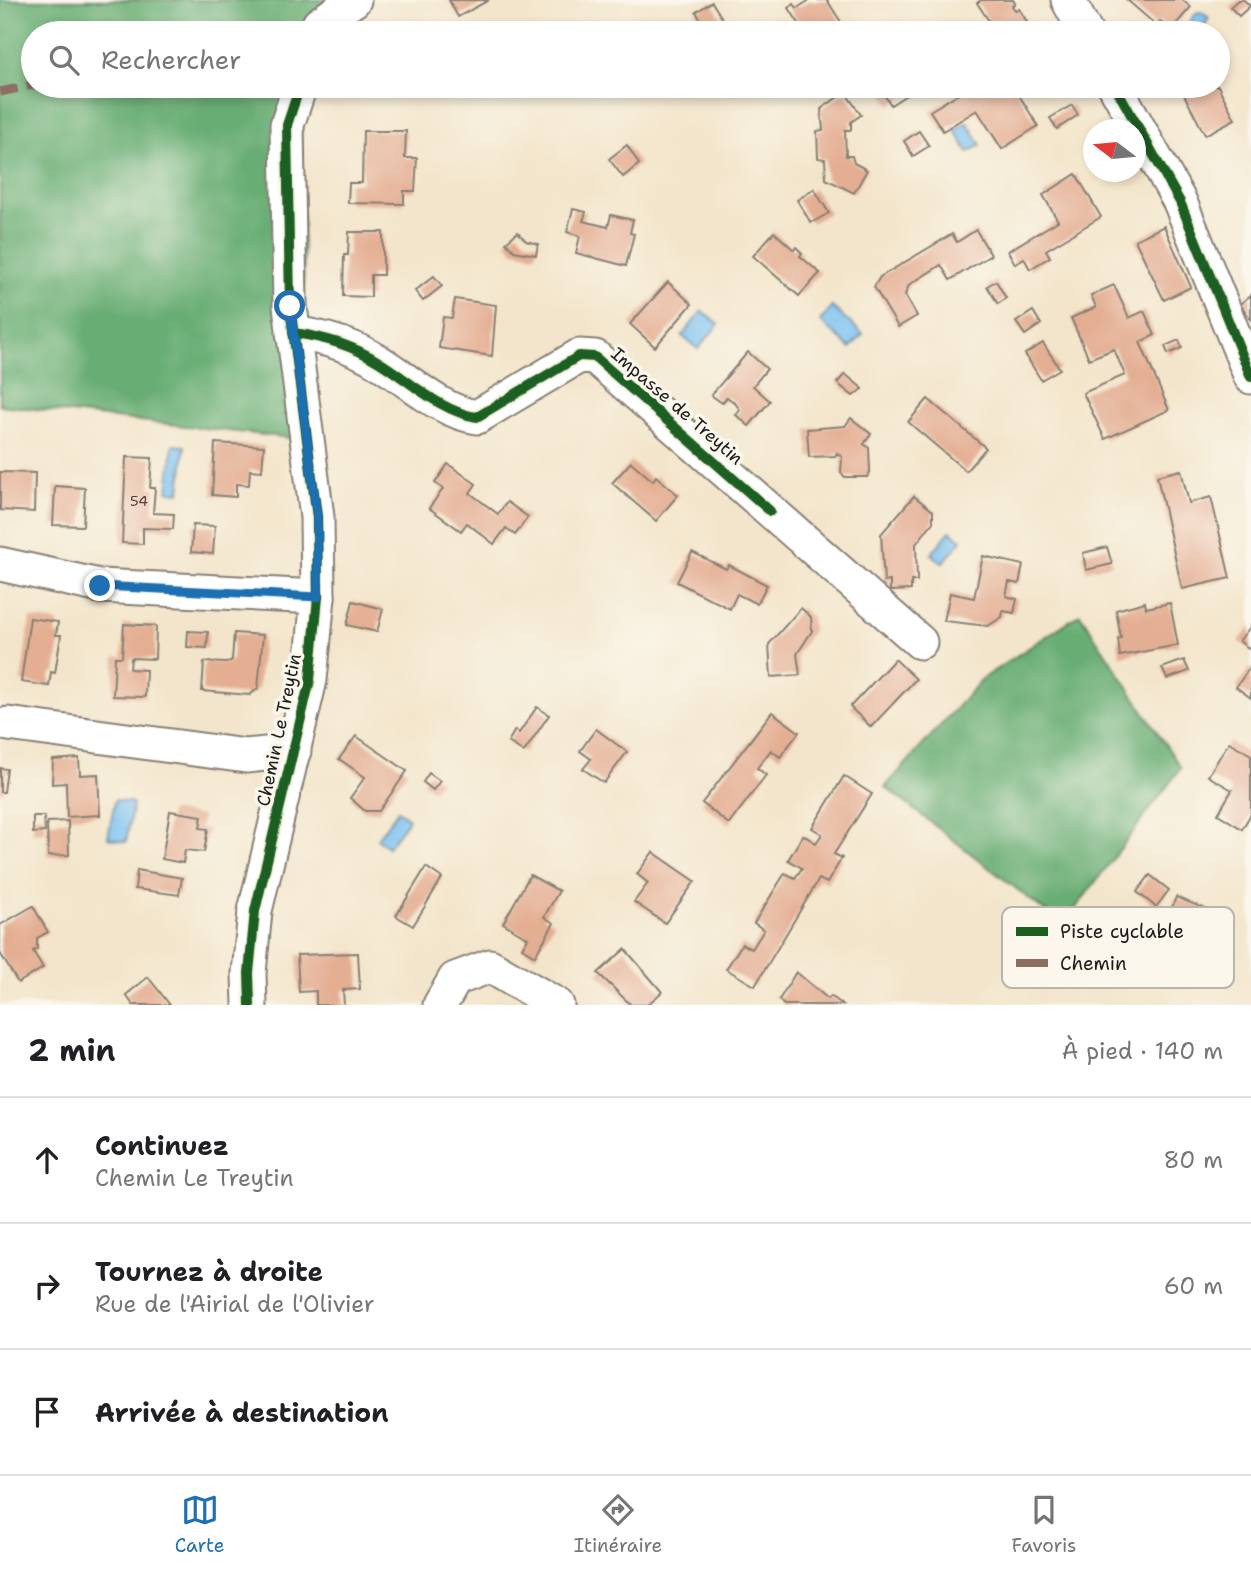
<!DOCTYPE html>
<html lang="fr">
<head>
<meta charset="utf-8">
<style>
  :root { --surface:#fff; --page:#f6f6f6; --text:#202124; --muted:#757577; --line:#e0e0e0; --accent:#1f6fb2 }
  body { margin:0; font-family:"Shantell Sans",sans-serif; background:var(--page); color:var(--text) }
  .compass { position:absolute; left:1083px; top:119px; width:63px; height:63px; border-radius:50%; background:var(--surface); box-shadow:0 4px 10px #0003; rotate:286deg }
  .stop { position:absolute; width:21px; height:21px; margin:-16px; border:5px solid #1f6fb2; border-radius:50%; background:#fff }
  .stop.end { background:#1f6fb2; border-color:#fff; box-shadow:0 2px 7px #0008 }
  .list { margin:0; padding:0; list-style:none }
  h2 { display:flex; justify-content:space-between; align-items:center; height:91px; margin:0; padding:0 28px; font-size:30px }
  h2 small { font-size:23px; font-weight:400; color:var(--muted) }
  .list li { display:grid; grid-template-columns:46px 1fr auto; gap:21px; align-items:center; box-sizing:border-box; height:126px; padding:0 28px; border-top:2px solid var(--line) }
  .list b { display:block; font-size:26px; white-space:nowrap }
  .list p { margin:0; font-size:23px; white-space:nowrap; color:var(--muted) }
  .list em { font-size:23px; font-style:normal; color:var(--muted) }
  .icon { flex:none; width:38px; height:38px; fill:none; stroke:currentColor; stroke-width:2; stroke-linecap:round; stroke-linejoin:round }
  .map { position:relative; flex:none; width:1251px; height:1005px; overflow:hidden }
  .search { position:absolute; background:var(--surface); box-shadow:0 4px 10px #0003; left:21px; right:21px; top:21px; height:77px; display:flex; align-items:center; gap:18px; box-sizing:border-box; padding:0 24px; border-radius:38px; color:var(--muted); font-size:26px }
  .sheet { height:469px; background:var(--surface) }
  nav { display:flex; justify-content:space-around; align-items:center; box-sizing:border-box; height:98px; border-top:2px solid var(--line); background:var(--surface); font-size:19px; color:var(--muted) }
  nav a { display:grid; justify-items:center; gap:4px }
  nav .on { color:var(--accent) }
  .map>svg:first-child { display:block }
  .forest { fill:#67ad73; stroke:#426448; stroke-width:2 }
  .water { fill:#78c0f1; stroke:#4a6e86; stroke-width:2 }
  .building { fill:#e4ae93 }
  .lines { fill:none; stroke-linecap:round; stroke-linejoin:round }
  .minor-casing { stroke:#888074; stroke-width:37 }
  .minor { stroke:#fff; stroke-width:33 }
  .quiet { stroke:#8d6e63; stroke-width:9; stroke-dasharray:18 9; stroke-linecap:butt }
  .cycleway-casing { stroke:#fbf7ec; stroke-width:15 }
  .cycleway { stroke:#1b5e20; stroke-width:10 }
  .route { stroke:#1f6fb2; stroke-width:9 }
  .labels { text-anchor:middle; stroke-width:7; stroke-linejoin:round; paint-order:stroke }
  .number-label { font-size:14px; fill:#4e403a }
  .street-label { font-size:18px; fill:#1c1c1c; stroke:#fbf7ec }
  .key { fill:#fbf7ec; stroke:#b8b5ae; stroke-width:2 }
  .key-label { font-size:19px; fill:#1c1c1c }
</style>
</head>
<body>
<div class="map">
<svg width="1251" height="1005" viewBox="0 0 1251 1005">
  <rect width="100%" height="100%" fill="#fbf7ec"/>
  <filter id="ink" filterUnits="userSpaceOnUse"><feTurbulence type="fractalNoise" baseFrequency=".0143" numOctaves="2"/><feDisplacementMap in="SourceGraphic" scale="14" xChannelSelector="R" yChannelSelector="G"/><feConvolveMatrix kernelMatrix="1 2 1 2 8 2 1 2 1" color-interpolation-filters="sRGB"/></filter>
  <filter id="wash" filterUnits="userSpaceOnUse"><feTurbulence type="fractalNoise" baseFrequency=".00686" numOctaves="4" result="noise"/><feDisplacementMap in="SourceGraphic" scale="28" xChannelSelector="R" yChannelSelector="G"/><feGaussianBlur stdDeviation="1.57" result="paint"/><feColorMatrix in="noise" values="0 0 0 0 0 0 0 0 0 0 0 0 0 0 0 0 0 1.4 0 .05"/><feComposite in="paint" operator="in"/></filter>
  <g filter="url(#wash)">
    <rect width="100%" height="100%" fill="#f3e5cb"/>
    <g class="forest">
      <polygon points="0,0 354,0 316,33 33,33 33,86 300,86 307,440 0,405"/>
      <polygon points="1080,614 1181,768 1063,925 885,787 983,678"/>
    </g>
    <g class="water">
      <polygon points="1201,12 1209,18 1200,33 1182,33 1196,13"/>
      <polygon points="967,122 981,145 968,152 955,130"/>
      <polygon points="832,307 863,334 850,348 820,321"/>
      <polygon points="702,311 719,324 698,349 682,336"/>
      <polygon points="173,445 185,446 180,492 168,491"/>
      <polygon points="950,531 962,540 943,563 931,554"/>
      <polygon points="115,800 133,803 126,842 108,838"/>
      <polygon points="398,810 409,819 388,847 377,839"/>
    </g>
    <g id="blocks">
      <g class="building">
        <polygon points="449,0 489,0 458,17"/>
        <polygon points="810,0 827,0 848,33 805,33 789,8 794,4 797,8"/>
        <polygon points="981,0 1013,0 1015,3 1012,6 1016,11 1019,9 1032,30 1027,33 997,33 977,3"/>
        <polygon points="1127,0 1182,0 1191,7 1171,30 1160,21 1156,25"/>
        <polygon points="1238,0 1244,0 1250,6 1239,16 1230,7"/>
        <polygon points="712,2 720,15 733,33 709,33 696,12"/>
        <polygon points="878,86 920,86 891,105"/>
        <polygon points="971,86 1017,86 1014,87 1038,126 1002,149 977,110 943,131 930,111"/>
        <polygon points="1192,86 1218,86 1235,119 1205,135 1182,91"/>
        <polygon points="845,92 861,115 851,122 851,130 845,130 846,156 852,156 854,163 867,170 854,193 826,179 825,159 818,158 817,131 823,130 821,109"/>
        <polygon points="1072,105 1078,115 1057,129 1050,118"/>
        <polygon points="363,131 406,131 405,158 417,158 415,191 404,191 404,204 348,203 349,183 362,183"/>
        <polygon points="919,131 929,146 913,156 904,141"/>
        <polygon points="627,145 639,164 623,177 609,159"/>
        <polygon points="1076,174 1101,217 1046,250 1050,257 1030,269 1024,258 1015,264 1008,251 1058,221 1043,195"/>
        <polygon points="814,189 829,213 811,223 797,200"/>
        <polygon points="573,209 586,212 583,221 608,227 611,215 633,220 630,233 634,234 626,266 576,253 580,236 567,232"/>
        <polygon points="1164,226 1191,287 1164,300 1135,240"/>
        <polygon points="976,230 991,255 950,280 941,265 909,285 905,295 917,316 898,327 874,287 880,277 952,234 957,242"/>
        <polygon points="349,232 383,232 383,275 371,275 371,297 343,296 344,255 348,255"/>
        <polygon points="518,232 526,241 538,244 536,255 514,251 506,242"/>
        <polygon points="774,232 794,250 796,247 802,253 800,256 820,273 799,296 753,256"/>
        <polygon points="434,276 442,286 423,301 415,291"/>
        <polygon points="996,281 1006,298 998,304 987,286"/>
        <polygon points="668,282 692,304 655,347 630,324"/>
        <polygon points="1114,285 1129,318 1144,311 1155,335 1140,342 1169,410 1105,439 1083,393 1125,375 1114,349 1089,359 1071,318 1096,307 1091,295"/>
        <polygon points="1251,295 1251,320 1240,304"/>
        <polygon points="455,299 496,305 492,356 439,348 443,317 452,318"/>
        <polygon points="1033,311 1041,324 1025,335 1016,322"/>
        <polygon points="1179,340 1182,348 1168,354 1165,346"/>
        <polygon points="1043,343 1060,369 1041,380 1025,354"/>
        <polygon points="748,352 767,369 753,386 770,401 749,426 736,415 740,410 735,403 727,397 722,403 711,395"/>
        <polygon points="845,374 863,389 853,396 837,383"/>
        <polygon points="928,399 986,448 966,471 908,422"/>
        <polygon points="851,418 871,434 864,444 869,448 870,472 867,477 845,477 841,473 842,457 837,453 835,456 809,457 807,429 845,426"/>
        <polygon points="215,443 264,446 262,471 250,470 249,485 236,484 236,497 212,495"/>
        <polygon points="126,457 152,458 150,488 155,488 153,513 174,514 173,529 143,528 143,544 122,543"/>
        <polygon points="631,462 653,481 656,476 678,495 656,521 612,483"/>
        <polygon points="448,464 476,484 470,493 498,514 507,502 528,517 515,535 506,528 494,544 467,523 461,531 429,508 443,489 435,483"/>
        <polygon points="1181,470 1189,503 1211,497 1230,578 1182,589 1157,476"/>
        <polygon points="0,472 35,473 34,512 0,510"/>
        <polygon points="55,486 85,488 83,526 53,525"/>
        <polygon points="914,496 933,511 933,522 916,544 917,581 911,581 911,590 890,591 890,581 884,582 881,534"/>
        <polygon points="193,525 215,526 213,554 191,552"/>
        <polygon points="1107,547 1112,564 1086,570 1083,553"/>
        <polygon points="692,552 726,569 729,565 767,585 757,604 737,594 730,609 677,582"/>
        <polygon points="983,556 1023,565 1019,584 1009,582 1006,596 1017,599 1014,613 1003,611 1002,617 988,626 944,621 950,593 974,598"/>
        <polygon points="353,601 383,609 377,632 347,625"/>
        <polygon points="1145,602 1146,608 1170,603 1178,645 1120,656 1118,639 1121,638 1116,610"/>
        <polygon points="801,608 811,617 812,631 797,654 800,675 771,677 769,644"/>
        <polygon points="30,618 58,622 56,635 61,635 55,673 51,672 49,686 21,682"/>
        <polygon points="124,624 156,626 155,659 131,658 130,669 146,670 145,697 113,696 115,657 122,657"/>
        <polygon points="1251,626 1251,650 1239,641"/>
        <polygon points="188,631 208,632 207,648 187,647"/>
        <polygon points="234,633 263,635 258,688 250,695 202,691 204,662 226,663 232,660"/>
        <polygon points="895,659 916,679 871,727 850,707"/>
        <polygon points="1184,660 1189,671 1167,679 1162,668"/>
        <polygon points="1251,666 1251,698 1236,687"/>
        <polygon points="537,707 549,715 524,752 508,742 515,730 519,733"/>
        <polygon points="772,712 799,732 780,757 771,750 757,768 766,775 729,824 702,803"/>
        <polygon points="596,729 627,752 604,783 583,769 591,759 580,751"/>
        <polygon points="356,736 407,771 379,811 365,811 350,798 365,777 339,759"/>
        <polygon points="1229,742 1251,755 1251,814 1242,829 1218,814 1232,790 1208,776"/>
        <polygon points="79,758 80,775 98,774 100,815 67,817 66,783 52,784 53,760"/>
        <polygon points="0,768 7,769 4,792 0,792"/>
        <polygon points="429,773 440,781 433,790 423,782"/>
        <polygon points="844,776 872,794 834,854 842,858 827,883 819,879 755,986 726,969 742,944 752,949 764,930 754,923 785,873 795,878 802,868 788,860 803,835 816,843 822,834 812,828"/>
        <polygon points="170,811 202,816 200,828 208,829 204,852 185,850 183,863 162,859"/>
        <polygon points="33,816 44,816 45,832 33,833"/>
        <polygon points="68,821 69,855 48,856 47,822"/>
        <polygon points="653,852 695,881 665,923 634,902 648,883 637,874"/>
        <polygon points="426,867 442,878 413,926 396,916"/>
        <polygon points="137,870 182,878 179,895 135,889"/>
        <polygon points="530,875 559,891 544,917 554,923 535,956 522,948 528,938 503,923"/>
        <polygon points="1150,875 1169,890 1156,907 1137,892"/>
        <polygon points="1176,897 1206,909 1192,949 1213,958 1204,980 1152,960"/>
        <polygon points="33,906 48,932 37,938 37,949 33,951 43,968 18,983 0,953 0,925"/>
        <polygon points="625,949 662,992 647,1005 631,1005 598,973"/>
        <polygon points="358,953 360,989 343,990 344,1005 316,1005 316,991 299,992 297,955"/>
        <polygon points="796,972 828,999 831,996 843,1005 784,1005 779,1000"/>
        <polygon points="148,977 170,1005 133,1005 126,995"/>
      </g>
    </g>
  </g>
  <g filter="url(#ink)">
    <use href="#blocks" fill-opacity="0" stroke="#888074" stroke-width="2"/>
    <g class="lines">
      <g class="minor-casing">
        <g id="minor">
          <polyline points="1068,0 1086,33"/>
          <polyline points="316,33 319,24 354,0"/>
          <polyline points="1115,86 1180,202 1251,377"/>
          <path d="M293 333C325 337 352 345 379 362 410 381 441 412 477 417L579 356 595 357 920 642"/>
          <polyline points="0,564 100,586 318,597"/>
          <polyline points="8,724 246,756 294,751"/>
          <polyline points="250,1005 249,973 255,911 310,680 318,597 317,517 290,306 287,125 300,86"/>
          <polyline points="440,1005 455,979 490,966 557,1005"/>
        </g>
      </g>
      <use href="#minor" class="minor"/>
      <g class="quiet">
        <polyline points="275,33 319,24"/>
        <polyline points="0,92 33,85"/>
      </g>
      <g class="cycleway-casing">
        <g id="cycleway">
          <polyline points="1115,86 1180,202 1251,377"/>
          <path d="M293 333C325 337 352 345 379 362 410 381 441 412 477 417L579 356 595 357 770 511"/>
          <polyline points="250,1005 249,973 255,911 310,680 318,597 317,517 290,306 287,125 300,86"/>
        </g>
      </g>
      <use href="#cycleway" class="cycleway"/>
    </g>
  </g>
  <g class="lines" filter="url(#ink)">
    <polyline class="route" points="100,586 318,597 317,517 290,306"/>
  </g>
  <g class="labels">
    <g class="number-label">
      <text x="139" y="506">54</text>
    </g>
    <g class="street-label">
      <text transform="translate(677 406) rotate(41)" y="6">Impasse de Treytin</text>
      <text transform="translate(279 730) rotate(-78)" y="6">Chemin Le Treytin</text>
    </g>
  </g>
  <rect x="1002" y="907" width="232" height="81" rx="10" class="key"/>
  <rect x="1016" y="927" width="32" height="9" fill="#1b5e20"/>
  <rect x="1016" y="959" width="32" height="8" fill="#8d6e63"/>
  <g class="key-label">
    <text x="1060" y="938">Piste cyclable</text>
    <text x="1060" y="970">Chemin</text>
  </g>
</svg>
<svg class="compass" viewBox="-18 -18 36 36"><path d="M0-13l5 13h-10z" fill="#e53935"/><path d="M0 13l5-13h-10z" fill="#757577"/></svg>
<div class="stop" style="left:290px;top:306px"></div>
<div class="stop end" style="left:100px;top:586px"></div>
<div class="search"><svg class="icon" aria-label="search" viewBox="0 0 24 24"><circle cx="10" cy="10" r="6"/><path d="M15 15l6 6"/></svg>Rechercher</div>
</div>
<section class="sheet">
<h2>2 min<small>À pied · 140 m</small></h2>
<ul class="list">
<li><svg class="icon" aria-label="ahead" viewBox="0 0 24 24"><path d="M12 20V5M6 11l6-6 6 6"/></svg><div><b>Continuez</b><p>Chemin Le Treytin</p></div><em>80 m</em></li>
<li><svg class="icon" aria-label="right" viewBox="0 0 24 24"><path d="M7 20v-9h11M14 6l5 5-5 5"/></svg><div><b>Tournez à droite</b><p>Rue de l'Airial de l'Olivier</p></div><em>60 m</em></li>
<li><svg class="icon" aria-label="arrive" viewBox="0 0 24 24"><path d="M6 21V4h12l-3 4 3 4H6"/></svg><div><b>Arrivée à destination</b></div></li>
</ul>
</section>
<nav>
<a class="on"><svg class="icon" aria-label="map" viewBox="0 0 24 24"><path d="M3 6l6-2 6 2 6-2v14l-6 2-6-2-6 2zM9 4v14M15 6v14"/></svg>Carte</a>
<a><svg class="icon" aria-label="directions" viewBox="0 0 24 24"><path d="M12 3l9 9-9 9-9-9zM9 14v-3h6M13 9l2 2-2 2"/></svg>Itinéraire</a>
<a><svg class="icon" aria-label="saved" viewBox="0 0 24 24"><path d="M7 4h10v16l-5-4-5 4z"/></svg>Favoris</a>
</nav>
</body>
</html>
